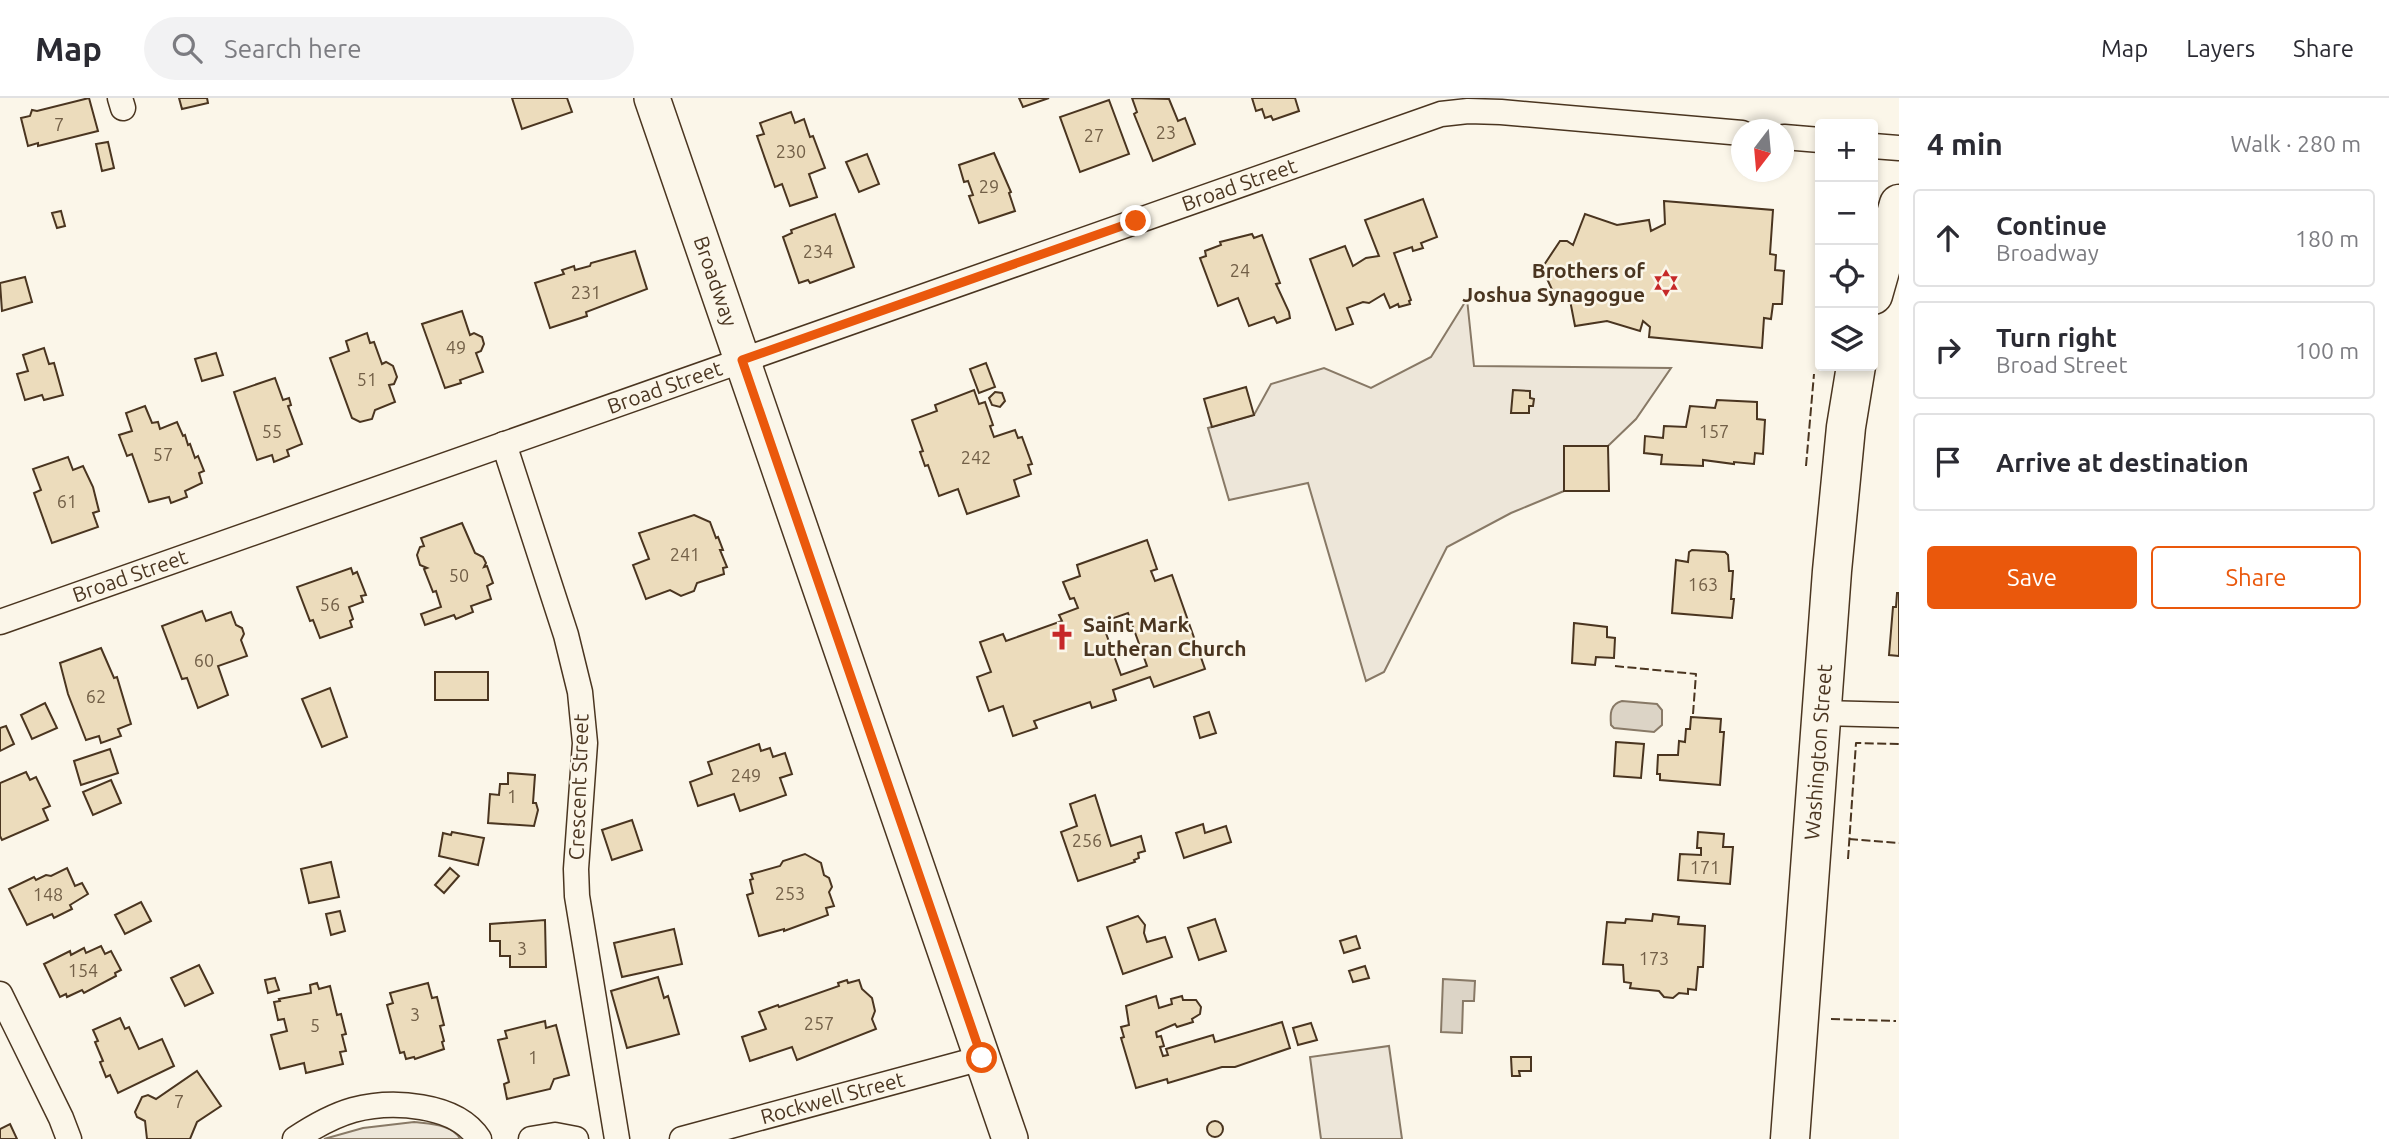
<!DOCTYPE html>
<html lang="en">
<head>
<meta charset="utf-8">
<style>
  :root { --surface:#fff; --page:#f2f2f3; --text:#2b2b33; --muted:#7c7c81; --line:#e1e1e2; --accent:#ea580c }
  body { margin:0; font-family:Ubuntu,sans-serif; background:var(--page); color:var(--text) }
  .controls { position:absolute; right:21px; top:21px; display:grid; overflow:hidden; border-radius:7px; box-shadow:0 4px 10px #0003 }
  .controls button { width:63px; height:63px; display:grid; place-items:center; padding:0; border:0; border-bottom:2px solid var(--line); background:var(--surface); color:var(--text); font:35px sans-serif }
  .compass { position:absolute; left:1731px; top:21px; width:63px; height:63px; border-radius:50%; background:var(--surface); box-shadow:0 4px 10px #0003; rotate:196deg }
  .stop { position:absolute; width:21px; height:21px; margin:-16px; border:5px solid #ea580c; border-radius:50%; background:#fff }
  .stop.end { background:#ea580c; border-color:#fff; box-shadow:0 2px 7px #0008 }
  .list { margin:0; padding:0; list-style:none }
  h2 { display:flex; justify-content:space-between; align-items:center; height:91px; margin:0; padding:0 28px; font-size:30px }
  h2 small { font-size:23px; font-weight:400; color:var(--muted) }
  .list li { display:grid; grid-template-columns:46px 1fr auto; gap:21px; align-items:center; box-sizing:border-box; height:98px; margin:0 14px 14px; padding:0 14px; border:2px solid var(--line); border-radius:7px }
  .list b { display:block; font-size:26px; white-space:nowrap }
  .list p { margin:0; font-size:23px; white-space:nowrap; color:var(--muted) }
  .list em { font-size:23px; font-style:normal; color:var(--muted) }
  .actions { display:flex; gap:14px; padding:21px 28px }
  .actions a { flex:1; padding:16px 0; border:2px solid var(--accent); border-radius:7px; text-align:center; font-size:24px; color:var(--accent) }
  .actions .main { background:var(--accent); color:#fff }
  .icon { flex:none; width:38px; height:38px; fill:none; stroke:currentColor; stroke-width:2; stroke-linecap:round; stroke-linejoin:round }
  .map { position:relative; flex:none; width:1899px; height:1041px; overflow:hidden }
  header { display:flex; align-items:center; gap:42px; box-sizing:border-box; height:98px; padding:0 35px; background:var(--surface); border-bottom:2px solid var(--line) }
  header strong { font-size:33px }
  nav { display:flex; gap:38px; margin-inline-start:auto; font-size:24px }
  .search { width:490px; height:63px; background:var(--page); display:flex; align-items:center; gap:18px; box-sizing:border-box; padding:0 24px; border-radius:38px; color:var(--muted); font-size:26px }
  main { display:flex }
  aside { flex:1; background:var(--surface) }
  .map>svg:first-child { display:block }
  .green { fill:#ede6d9; stroke:#887966; stroke-width:2 }
  .water { fill:#dcd4c6; stroke:#887966; stroke-width:2 }
  .building { fill:#ecdcbc; stroke:#4a3520; stroke-width:2; fill-rule:evenodd }
  .lines { fill:none; stroke-linecap:round; stroke-linejoin:round }
  .minor-casing { stroke:#4a3520; stroke-width:27 }
  .secondary-casing { stroke:#4a3520; stroke-width:38 }
  .trunk-casing { stroke:#4a3520; stroke-width:41 }
  .minor { stroke:#fbf6e9; stroke-width:24 }
  .secondary { stroke:#fbf6e9; stroke-width:35 }
  .trunk { stroke:#fbf6e9; stroke-width:38 }
  .fence { stroke:#4a3520; stroke-width:2; stroke-dasharray:9 3.5; stroke-linecap:butt }
  .route { stroke:#ea580c; stroke-width:9 }
  .labels { text-anchor:middle; stroke-width:5; stroke-linejoin:round; paint-order:stroke }
  .number-label { font-size:18px; fill:#725f47 }
  .street-label { font-size:21px; fill:#4a3520; stroke:#fbf6e9 }
  .poi-label { font-size:21px; font-weight:bold; fill:#4a3520; stroke:#fbf6e9; text-anchor:end }
</style>
</head>
<body>
<header>
<strong>Map</strong>
<div class="search"><svg class="icon" aria-label="search" viewBox="0 0 24 24"><circle cx="10" cy="10" r="6"/><path d="M15 15l6 6"/></svg>Search here</div>
<nav><a>Map</a><a>Layers</a><a>Share</a></nav>
</header>
<main>
<div class="map">
<svg width="1899" height="1041" viewBox="0 0 1899 1041">
  <rect width="100%" height="100%" fill="#fbf6e9"/>
  <g class="green">
    <polygon points="1467,201 1474,268 1671,270 1636,321 1608,348 1564,348 1564,393 1511,415 1447,449 1384,574 1366,583 1308,385 1229,402 1208,330 1254,317 1271,286 1324,270 1371,290 1431,259"/>
    <polygon points="1389,948 1402,1041 1321,1041 1310,959"/>
    <path d="M414 1024C429 1026 453 1026 460 1041H324L363 1030Z"/>
  </g>
  <g class="water">
    <path d="M1622 603 1657 606 1662 612V627L1654 634 1614 630 1611 627C1610 616 1610 606 1622 603Z"/>
    <polygon points="1443,881 1475,883 1474,903 1463,903 1462,935 1441,934"/>
  </g>
  <g class="building">
    <polygon points="89,0 98,33 38,48 38,45 28,48 21,20 30,18 32,12 37,13"/>
    <polygon points="179,0 207,0 208,5 182,11"/>
    <polygon points="512,0 567,0 572,14 522,31"/>
    <polygon points="1019,0 1049,0 1023,9"/>
    <polygon points="1132,0 1169,1 1178,23 1185,20 1195,46 1153,63 1134,16 1137,14"/>
    <polygon points="1252,0 1295,0 1299,13 1273,22 1271,18 1265,20 1262,11 1256,13"/>
    <polygon points="1109,2 1129,56 1080,74 1060,19"/>
    <polygon points="791,14 795,25 804,21 810,39 813,38 825,70 809,76 817,99 790,108 782,86 775,89 757,38 764,36 760,25"/>
    <polygon points="108,44 114,70 102,73 96,46"/>
    <polygon points="994,55 1011,94 1009,95 1015,113 979,125 969,98 973,97 968,83 964,84 959,67"/>
    <polygon points="867,56 879,86 859,94 846,64"/>
    <polygon points="1423,101 1437,139 1421,145 1423,150 1413,153 1412,149 1394,155 1411,202 1409,203 1410,206 1399,209 1398,206 1390,210 1384,196 1369,205 1363,204 1347,210 1353,226 1336,232 1310,161 1345,148 1353,168 1366,160 1379,158 1365,122"/>
    <polygon points="1664,103 1773,112 1770,156 1776,157 1775,172 1784,173 1782,206 1773,206 1771,221 1764,220 1762,250 1649,239 1650,229 1643,223 1640,233 1607,223 1575,228 1569,197 1564,200 1555,198 1542,170 1560,143 1567,143 1573,147 1585,116 1617,127 1649,122 1651,133 1665,126"/>
    <polygon points="61,113 65,128 57,130 52,115"/>
    <polygon points="835,116 854,169 810,185 808,182 799,185 783,139 792,135 791,132"/>
    <polygon points="1252,136 1254,140 1262,137 1280,185 1276,186 1289,214 1290,220 1277,225 1274,219 1249,228 1238,200 1218,208 1200,160 1206,158 1205,153 1221,147 1220,144"/>
    <polygon points="635,153 647,191 586,214 587,218 550,230 535,185 564,176 562,172 574,168 575,172 590,168 591,165"/>
    <polygon points="25,179 32,204 2,213 0,185"/>
    <polygon points="462,213 470,237 474,235 482,239 484,246 481,253 476,255 483,274 460,282 461,285 445,290 422,226"/>
    <polygon points="367,235 370,245 374,244 382,266 386,264 393,268 397,279 394,286 389,287 395,304 375,312 372,321 360,324 352,320 330,260 349,253 346,243"/>
    <polygon points="44,250 49,266 54,265 63,297 44,302 42,297 25,302 17,276 28,273 23,257"/>
    <polygon points="216,255 223,277 202,283 195,261"/>
    <polygon points="986,265 995,289 979,295 970,271"/>
    <polygon points="275,280 283,302 289,300 291,307 288,308 302,346 287,352 289,358 274,364 272,357 257,362 234,294"/>
    <polygon points="1246,289 1254,317 1212,329 1204,301"/>
    <polygon points="974,292 979,306 985,304 993,327 990,328 994,339 1015,332 1018,340 1022,339 1032,366 1028,367 1031,376 1014,382 1019,398 967,416 958,391 939,398 928,367 925,368 920,354 923,353 912,322 937,313 935,307"/>
    <polygon points="1513,292 1530,293 1530,300 1534,301 1533,308 1529,308 1529,315 1511,315"/>
    <polygon points="995,294 1002,295 1005,303 1000,309 992,307 989,300"/>
    <polygon points="1717,302 1757,304 1757,321 1765,322 1763,356 1755,355 1754,366 1734,364 1734,366 1703,362 1703,368 1661,366 1662,357 1644,355 1645,338 1663,340 1664,328 1686,329 1690,308 1715,310"/>
    <polygon points="145,308 152,325 158,324 160,331 177,324 183,338 185,337 188,347 190,346 195,360 198,358 204,373 199,375 202,385 185,393 187,399 171,405 169,399 149,404 132,356 127,358 119,337 132,333 126,315"/>
    <polygon points="1564,348 1608,348 1609,393 1564,393"/>
    <polygon points="68,359 73,372 83,368 93,389 99,413 93,415 98,429 52,445 34,395 41,392 33,371"/>
    <polygon points="694,417 710,424 716,440 718,439 723,452 720,452 727,469 723,470 724,476 697,485 694,493 681,498 670,492 646,501 633,467 649,461 639,435"/>
    <polygon points="462,425 475,455 483,459 486,465 484,469 487,468 493,485 487,488 491,501 471,508 473,514 456,521 454,517 425,527 421,516 441,509 436,493 433,494 424,471 427,470 420,467 417,457 420,449 424,448 421,440"/>
    <path d="M1147 442 1157 471 1151 473 1155 483 1172 477 1205 571 1154 589 1150 579 1113 592 1116 602 1092 610 1090 604 1034 623 1037 630 1013 638 1003 608 989 613 977 579 991 574 980 544 1003 536 1006 543 1062 523 1059 517 1078 510 1074 500 1070 501 1063 484 1080 478 1077 467ZM1128 515 1147 568 1121 577 1102 524Z"/>
    <polygon points="1692,452 1725,454 1728,457 1729,473 1733,473 1731,501 1734,501 1732,520 1672,515 1676,462 1688,464 1689,454"/>
    <polygon points="351,470 353,476 357,474 366,497 361,498 363,504 349,509 353,521 350,523 352,529 320,540 313,522 310,523 297,489"/>
    <polygon points="1897,495 1899,495 1899,558 1889,557 1893,509 1896,509"/>
    <polygon points="202,513 206,523 231,514 236,527 242,530 244,536 241,542 247,558 218,568 228,597 198,610 187,580 182,581 162,528"/>
    <polygon points="1574,525 1607,529 1607,539 1615,540 1614,560 1596,559 1595,567 1572,565"/>
    <polygon points="101,550 114,580 117,579 131,626 118,631 121,638 101,645 99,638 86,642 68,596 60,565"/>
    <rect x="435" y="574" width="53" height="28"/>
    <polygon points="330,590 347,639 322,649 302,601"/>
    <polygon points="45,605 57,630 32,641 21,617"/>
    <polygon points="1209,614 1216,635 1200,640 1194,619"/>
    <polygon points="1691,619 1721,621 1720,634 1724,634 1720,687 1660,682 1660,676 1657,676 1658,657 1678,657 1679,643 1685,644 1686,631 1690,631"/>
    <polygon points="6,628 14,646 0,653 0,630"/>
    <polygon points="1616,644 1644,646 1641,680 1614,678"/>
    <polygon points="759,646 761,653 770,650 773,659 785,655 792,676 780,680 786,697 740,713 734,696 698,708 690,684 712,676 708,664"/>
    <polygon points="110,651 118,675 81,687 74,663"/>
    <polygon points="26,674 30,682 36,679 50,708 43,711 48,722 2,742 0,738 0,685"/>
    <polygon points="508,675 535,677 533,705 536,705 538,712 534,728 488,725 490,696 499,697 500,686 508,686"/>
    <polygon points="111,682 121,705 93,717 83,694"/>
    <polygon points="1095,697 1111,748 1141,738 1145,753 1138,755 1139,760 1134,762 1135,764 1078,783 1061,734 1077,728 1070,706"/>
    <polygon points="632,722 642,752 612,762 602,732"/>
    <polygon points="1203,726 1205,735 1226,728 1231,744 1184,760 1176,735"/>
    <polygon points="452,734 484,740 478,767 439,758 443,735 451,737"/>
    <polygon points="1698,734 1724,736 1723,749 1733,749 1730,786 1678,782 1680,756 1701,757 1701,750 1697,750"/>
    <polygon points="805,756 821,765 824,777 829,780 832,789 829,794 834,808 826,810 828,817 784,833 784,831 759,838 747,797 753,795 750,782 753,781 751,776 780,768 783,763"/>
    <polygon points="331,764 339,799 309,805 301,771"/>
    <polygon points="67,770 75,788 82,785 88,796 70,807 72,811 54,820 52,816 27,827 9,791 34,779 36,782 46,777 51,778"/>
    <polygon points="450,770 459,778 444,795 435,787"/>
    <polygon points="141,804 151,823 125,836 115,817"/>
    <polygon points="340,813 345,833 331,837 326,816"/>
    <polygon points="1653,816 1679,819 1678,826 1705,828 1703,869 1698,869 1696,892 1688,891 1688,896 1679,895 1673,900 1664,899 1659,893 1630,890 1631,885 1624,884 1623,867 1603,866 1607,824 1625,825 1626,821 1652,823"/>
    <polygon points="1138,818 1145,827 1144,835 1147,844 1165,839 1172,859 1123,876 1107,829"/>
    <polygon points="1215,821 1226,853 1199,862 1188,830"/>
    <polygon points="545,822 546,869 510,869 510,858 500,858 500,843 490,843 490,826"/>
    <polygon points="674,831 682,866 622,879 614,845"/>
    <polygon points="1356,838 1360,850 1344,855 1340,843"/>
    <polygon points="101,848 105,856 111,853 121,872 115,875 116,878 84,895 82,892 67,899 66,896 60,899 44,866 70,853 71,857 84,850 86,855"/>
    <polygon points="199,867 213,895 185,908 171,880"/>
    <polygon points="1365,868 1369,880 1353,884 1349,873"/>
    <polygon points="658,879 664,900 668,898 679,936 627,950 611,893"/>
    <polygon points="275,880 279,892 268,895 265,882"/>
    <polygon points="847,882 848,885 859,882 862,891 872,900 875,913 872,921 876,931 797,962 792,949 750,963 742,939 766,931 759,914 778,907 779,909 839,888 838,885"/>
    <polygon points="317,885 319,891 330,888 337,917 341,916 346,936 342,937 346,953 340,954 343,966 306,975 304,965 280,971 271,937 287,933 284,921 278,922 274,904 280,903 279,901 311,895 310,887"/>
    <polygon points="428,885 432,900 437,899 444,927 440,928 444,943 442,944 444,951 415,961 414,959 406,961 404,954 400,955 387,907 393,905 390,895"/>
    <polygon points="1156,898 1159,910 1172,906 1171,901 1182,898 1183,902 1196,902 1201,909 1200,916 1192,921 1193,924 1177,929 1175,926 1156,934 1157,939 1161,938 1164,948 1160,949 1163,958 1168,957 1166,951 1213,937 1215,944 1282,924 1290,950 1235,969 1222,969 1168,985 1167,981 1136,990 1121,940 1124,939 1121,929 1129,927 1126,908"/>
    <polygon points="120,920 125,931 129,929 139,951 162,941 174,968 118,995 110,977 106,979 100,964 103,963 95,944 98,943 93,932"/>
    <polygon points="545,923 546,930 556,927 569,977 554,981 550,991 507,1001 504,986 509,984 498,942 507,940 505,933"/>
    <polygon points="1311,925 1317,942 1298,947 1293,930"/>
    <polygon points="1511,959 1531,959 1531,973 1519,973 1520,978 1512,978"/>
    <polygon points="197,973 221,1008 197,1024 190,1041 147,1041 145,1023 137,1019 135,1014 142,999 148,997 156,1001"/>
    <circle cx="1215" cy="1031" r="8"/>
    <polygon points="10,1026 17,1041 0,1041 0,1031"/>
  </g>
  <g class="lines">
    <g class="minor-casing">
      <g id="minor">
        <polyline points="120,0 123,10"/>
        <polyline points="1784,39 1820,42"/>
        <polyline points="1873,48 1899,50"/>
        <polyline points="504,346 566,537 580,594 585,645 576,771 577,798 617,1041"/>
        <path id="s1" d="M0 524 1441 16 1468 13 1501 14 1742 35"/>
        <polyline points="1821,615 1899,617"/>
        <polyline points="0,896 61,1020 69,1041"/>
        <path d="M295 1041C313 1029 332 1018 353 1012 391 1002 456 1005 479 1041"/>
        <polyline points="531,1041 555,1037 576,1041"/>
        <path id="s2" d="M682 1041 982 960"/>
      </g>
    </g>
    <g class="secondary-casing">
      <g id="secondary">
        <path id="s3" d="M652 0 1010 1041"/>
      </g>
    </g>
    <g class="trunk-casing">
      <g id="trunk">
        <polyline points="1873,197 1899,106"/>
        <path id="s4" d="M1790 1041 1832 473 1846 329 1856 268"/>
      </g>
    </g>
    <use href="#minor" class="minor"/>
    <use href="#secondary" class="secondary"/>
    <use href="#trunk" class="trunk"/>
    <g class="fence">
      <polyline points="1806,368 1814,276"/>
      <polyline points="1615,568 1696,576 1693,616"/>
      <polyline points="1849,741 1899,745"/>
      <polyline points="1848,761 1856,645 1899,646"/>
      <polyline points="1831,921 1896,923"/>
    </g>
  </g>
  <g class="lines">
    <polyline class="route" points="982,960 742,262 1136,123"/>
  </g>
  <defs>
    <g id="synagogue-bare" transform="scale(2.1)"><path d="M0-6.5L5.6 3.2H-5.6ZM0 6.5L5.6-3.2H-5.6Z" fill="#c62828" stroke="#fbf6e9" stroke-width="2.5" paint-order="stroke"/></g>
    <g id="church-bare" transform="scale(2.1)"><path d="M-1.2-6h2.4v3.5h3.3v2.4h-3.3V6h-2.4V-.1h-3.3v-2.4h3.3Z" fill="#c62828" stroke="#fbf6e9" stroke-width="2.5" paint-order="stroke"/></g>
  </defs>
  <g fill-rule="evenodd">
    <use href="#synagogue-bare" x="1666" y="185"/>
    <use href="#church-bare" x="1062" y="539"/>
  </g>
  <g class="labels">
    <g class="number-label">
      <text x="59" y="33">7</text>
      <text x="1166" y="41">23</text>
      <text x="1094" y="44">27</text>
      <text x="791" y="60">230</text>
      <text x="989" y="95">29</text>
      <text x="818" y="160">234</text>
      <text x="1240" y="179">24</text>
      <text x="586" y="201">231</text>
      <text x="456" y="256">49</text>
      <text x="367" y="288">51</text>
      <text x="272" y="340">55</text>
      <text x="1714" y="340">157</text>
      <text x="163" y="363">57</text>
      <text x="976" y="366">242</text>
      <text x="67" y="410">61</text>
      <text x="685" y="463">241</text>
      <text x="459" y="484">50</text>
      <text x="1703" y="493">163</text>
      <text x="330" y="513">56</text>
      <text x="204" y="569">60</text>
      <text x="96" y="605">62</text>
      <text x="746" y="684">249</text>
      <text x="512" y="705">1</text>
      <text x="1087" y="749">256</text>
      <text x="1705" y="776">171</text>
      <text x="790" y="802">253</text>
      <text x="48" y="803">148</text>
      <text x="522" y="857">3</text>
      <text x="1654" y="867">173</text>
      <text x="83" y="879">154</text>
      <text x="415" y="923">3</text>
      <text x="819" y="932">257</text>
      <text x="315" y="934">5</text>
      <text x="533" y="966">1</text>
      <text x="179" y="1010">7</text>
    </g>
    <g class="street-label">
      <text dy="7" stroke="none"><textPath href="#s1" startOffset="1314">Broad Street</textPath></text>
      <text dy="7" stroke="none"><textPath href="#s3" startOffset="194">Broadway</textPath></text>
      <text dy="7" stroke="none"><textPath href="#s1" startOffset="705">Broad Street</textPath></text>
      <text dy="7" stroke="none"><textPath href="#s1" startOffset="138">Broad Street</textPath></text>
      <text dy="7" stroke="none"><textPath href="#s4" startOffset="388">Washington Street</textPath></text>
      <text transform="translate(579 689) rotate(-88)" y="7">Crescent Street</text>
      <text dy="7" stroke="none"><textPath href="#s2" startOffset="156">Rockwell Street</textPath></text>
    </g>
    <g class="poi-label">
      <text x="1645" y="180">Brothers of<tspan x="1645" dy="24">Joshua Synagogue</tspan></text>
      <text x="1083" y="534" text-anchor="start">Saint Mark<tspan x="1083" dy="24">Lutheran Church</tspan></text>
    </g>
  </g>
</svg>
<div class="controls">
<button>+</button>
<button>−</button>
<button><svg class="icon" aria-label="locate" viewBox="0 0 24 24"><circle cx="12" cy="12" r="6"/><path d="M12 2v4M12 18v4M2 12h4M18 12h4"/></svg></button>
<button><svg class="icon" aria-label="layers" viewBox="0 0 24 24"><path d="M12 4l9 5-9 5-9-5zM3 14l9 5 9-5"/></svg></button>
</div>
<svg class="compass" viewBox="-18 -18 36 36"><path d="M0-13l5 13h-10z" fill="#e53935"/><path d="M0 13l5-13h-10z" fill="#7c7c81"/></svg>
<div class="stop" style="left:982px;top:960px"></div>
<div class="stop end" style="left:1136px;top:123px"></div>
</div>
<aside>
<h2>4 min<small>Walk · 280 m</small></h2>
<ul class="list">
<li><svg class="icon" aria-label="ahead" viewBox="0 0 24 24"><path d="M12 20V5M6 11l6-6 6 6"/></svg><div><b>Continue</b><p>Broadway</p></div><em>180 m</em></li>
<li><svg class="icon" aria-label="right" viewBox="0 0 24 24"><path d="M7 20v-9h11M14 6l5 5-5 5"/></svg><div><b>Turn right</b><p>Broad Street</p></div><em>100 m</em></li>
<li><svg class="icon" aria-label="arrive" viewBox="0 0 24 24"><path d="M6 21V4h12l-3 4 3 4H6"/></svg><div><b>Arrive at destination</b></div></li>
</ul>
<div class="actions"><a class="main">Save</a><a>Share</a></div>
</aside>
</main>
</body>
</html>
